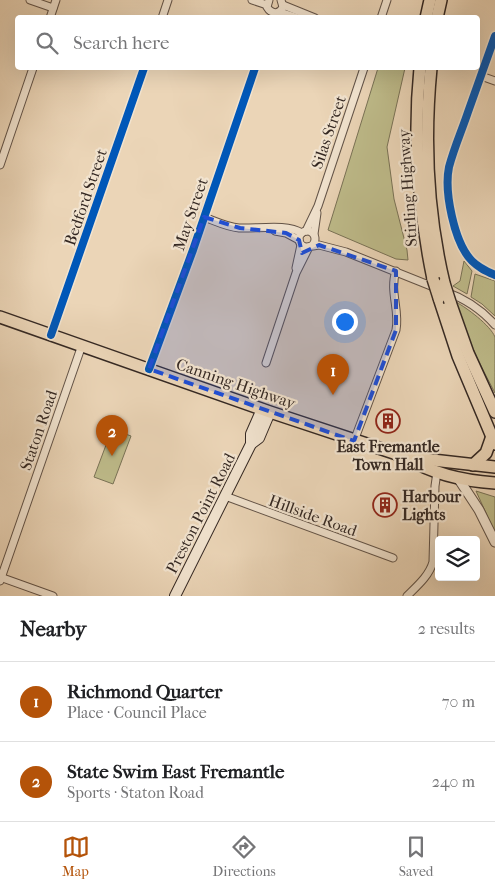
<!DOCTYPE html>
<html lang="en">
<head>
<meta charset="utf-8">
<style>
  :root { --surface:#fff; --page:#f2f2f2; --text:#202124; --muted:#757577; --line:#e0e0e0; --accent:#b45309 }
  body { margin:0; font-family:"IM FELL French Canon",serif; background:var(--page); color:var(--text) }
  .controls { position:absolute; right:15px; bottom:15px; display:grid; overflow:hidden; border-radius:5px; box-shadow:0 5px 20px #0002 }
  .controls button { width:45px; height:45px; display:grid; place-items:center; padding:0; border:0; border-bottom:1px solid var(--line); background:var(--surface); color:var(--text); font:25px sans-serif }
  .you { position:absolute; left:344px; top:321px; width:18px; height:18px; margin:-12px; border:4px solid #fff; border-radius:50%; background:#1a73e8; box-shadow:0 0 0 8px #1a73e833 }
  .badge { display:grid; place-items:center; width:32px; height:32px; border-radius:50%; background:var(--accent); color:#fff; font-size:16px; font-weight:700 }
  .pin { position:absolute; translate:-50% -41px; filter:drop-shadow(0 1px 2px #0008) }
  .pin::after { content:''; position:absolute; top:26px; width:18px; height:15px; background:inherit; clip-path:polygon(0 0,100% 0,50% 100%) }
  .list { margin:0; padding:0; list-style:none }
  h2 { display:flex; justify-content:space-between; align-items:center; height:65px; margin:0; padding:0 20px; font-size:21px }
  h2 small { font-size:16px; font-weight:400; color:var(--muted) }
  .list li { display:grid; grid-template-columns:32px 1fr auto; gap:15px; align-items:center; box-sizing:border-box; height:80px; padding:0 20px; border-top:1px solid var(--line) }
  .list b { display:block; font-size:19px; white-space:nowrap }
  .list p { margin:0; font-size:16px; white-space:nowrap; color:var(--muted) }
  .list em { font-size:16px; font-style:normal; color:var(--muted) }
  .icon { flex:none; width:28px; height:28px; fill:none; stroke:currentColor; stroke-width:2; stroke-linecap:round; stroke-linejoin:round }
  .map { position:relative; flex:none; width:495px; height:596px; overflow:hidden }
  .search { position:absolute; background:var(--surface); box-shadow:0 5px 20px #0002; left:15px; right:15px; top:15px; height:55px; display:flex; align-items:center; gap:12px; box-sizing:border-box; padding:0 18px; border-radius:5px; color:var(--muted); font-size:19px }
  .sheet { height:225px; background:var(--surface) }
  nav { display:flex; justify-content:space-around; align-items:center; box-sizing:border-box; height:70px; border-top:1px solid var(--line); background:var(--surface); font-size:14px; color:var(--muted) }
  nav a { display:grid; justify-items:center; gap:2px }
  nav .on { color:var(--accent) }
  .map>svg:first-child { display:block }
  .green { fill:#bebb8a; stroke:#797256 }
  .lines { fill:none; stroke-linecap:round; stroke-linejoin:round }
  .minor-casing { stroke:#625348; stroke-width:9 }
  .tertiary-casing { stroke:#625348; stroke-width:11 }
  .secondary-casing { stroke:#342823; stroke-width:12 }
  .trunk-casing { stroke:#342823; stroke-width:14 }
  .minor { stroke:#f2e4d0; stroke-width:7 }
  .tertiary { stroke:#f2e4d0; stroke-width:9 }
  .secondary { stroke:#f2e4d0; stroke-width:10 }
  .trunk { stroke:#ebd5b7; stroke-width:11 }
  .trunk-bridge-casing { stroke:#342823; stroke-width:14; stroke-linecap:butt }
  .trunk-bridge { stroke:#ebd5b7; stroke-width:11 }
  .cycleway-casing { stroke:#f2e4d0; stroke-width:11 }
  .cycleway { stroke:#0057b8; stroke-width:8 }
  .marked { fill:#1d4ed8; fill-opacity:0.2; stroke:#1d4ed8; stroke-width:4; stroke-dasharray:10 6; stroke-linejoin:round }
  .labels { text-anchor:middle; stroke-width:4.5; stroke-linejoin:round; paint-order:stroke }
  .street-label { font-size:16px; fill:#342823; stroke:#f2e4d0 }
  .poi-label { font-size:16px; font-weight:bold; fill:#342823; stroke:#f2e4d0 }
</style>
</head>
<body>
<div class="map">
<svg width="495" height="596" viewBox="0 0 495 596">
  <rect width="100%" height="100%" fill="#ebd5b7"/>
  <filter id="stains"><feTurbulence type="fractalNoise" baseFrequency=".004" numOctaves="4"/><feColorMatrix values="0 0 0 0 .2 0 0 0 0 .09 0 0 0 0 .02 0 0 0 .5 -.17"/></filter>
  <radialGradient id="worn" r=".72"><stop offset=".6" stop-color="#630" stop-opacity="0"/><stop offset="1" stop-color="#630" stop-opacity=".3"/></radialGradient>
  <g class="green">
    <polygon points="378,68 405,68 387,147 394,199 407,250 408,260 396,259 328,230"/>
    <polygon points="464,261 472,271 467,294 453,286 460,281"/>
    <polygon points="475,274 495,281 495,316 482,304 471,297"/>
    <path d="M456 302C467 308 490 325 495 337 495 343 495 383 495 393 480 364 463 334 456 302Z"/>
    <polygon points="112,429 131,436 113,484 94,477"/>
    <polygon points="476,491 495,497 495,533"/>
  </g>
  <g class="lines">
    <g class="minor-casing">
      <g id="minor">
        <polyline points="30,0 53,8"/>
        <polyline points="252,0 267,5"/>
        <path d="M269 0 267 7C271 14 279 15 283 7L281 0"/>
        <polyline points="283,5 315,18"/>
        <polyline points="280,12 298,18"/>
        <polyline points="50,18 56,0"/>
        <polyline points="162,18 168,0"/>
        <polyline points="381,18 387,0"/>
        <path d="M495 36C486 62 477 87 468 112 462 130 454 148 449 167 444 191 454 243 472 261 479 268 486 271 495 275"/>
        <polyline points="481,76 495,81"/>
        <polyline points="0,165 33,68"/>
        <path d="M204 217C215 221 227 227 239 228 258 229 286 223 302 233"/>
        <circle cx="307" cy="239" r="8"/>
        <polyline points="275,231 286,233 299,240"/>
        <polyline points="306,231 318,206 364,68"/>
        <polyline points="314,234 317,213"/>
        <polyline points="313,246 319,245 346,252 436,288"/>
        <polyline points="296,268 301,245"/>
        <path d="M446 292C466 299 481 309 495 325"/>
        <polyline points="51,335 144,68"/>
        <polyline points="266,363 296,273 309,247"/>
        <polyline points="149,369 193,250 255,68"/>
        <path d="M354 441 396 330C400 310 389 291 396 271"/>
        <polyline points="225,496 393,558"/>
        <polyline points="0,577 53,596"/>
        <polyline points="0,581 82,345"/>
        <path d="M407 596C417 586 429 576 433 562L435 486 437 472"/>
      </g>
    </g>
    <g class="tertiary-casing">
      <polyline id="tertiary" points="458,478 479,510 495,542"/>
    </g>
    <g class="secondary-casing">
      <g id="secondary">
        <polyline points="251,444 251,434 262,409"/>
        <polyline points="175,596 251,444 259,438 270,412"/>
      </g>
    </g>
    <g class="trunk-casing">
      <g id="trunk">
        <polyline points="426,18 430,0"/>
        <polyline points="437,18 441,0"/>
        <path d="M420 68C413 137 419 211 433 279"/>
        <path d="M431 68C424 140 427 212 444 283"/>
        <polyline points="439,298 458,356 495,444"/>
        <polyline points="450,302 468,353 495,412"/>
        <polyline points="0,317 270,412 406,457 495,467"/>
        <path d="M407 458C433 474 465 481 495 483"/>
        <polyline points="473,465 486,453 492,436"/>
      </g>
    </g>
    <use href="#minor" class="minor"/>
    <use href="#tertiary" class="tertiary"/>
    <use href="#secondary" class="secondary"/>
    <use href="#trunk" class="trunk"/>
    <g class="trunk-bridge-casing">
      <g id="trunk-bridge">
        <polyline points="433,279 439,298"/>
        <polyline points="444,283 450,302"/>
      </g>
    </g>
    <use href="#trunk-bridge" class="trunk-bridge"/>
    <g class="cycleway-casing">
      <g id="cycleway">
        <path d="M495 36C486 62 477 87 468 112 462 130 454 148 449 167 444 191 454 243 472 261 479 268 486 271 495 275"/>
        <polyline points="51,335 144,68"/>
        <polyline points="149,369 193,250 255,68"/>
      </g>
    </g>
    <use href="#cycleway" class="cycleway"/>
  </g>
  <path class="marked" d="M204 217 240 228 286 233 299 240 302 253 319 245 396 271V330L354 441 149 369Z"/>
  <defs>
    <g id="building-ring" transform="scale(1.25)"><circle r="9.5" fill="#f2e4d0" stroke="#8f2418" stroke-width="1.5"/><path d="M-4-6H4V6H1V3H-1V6H-4ZM-2.5-4.3h1.7v1.8h-1.7ZM.8-4.3h1.7v1.8H.8ZM-2.5-1h1.7V.8h-1.7ZM.8-1h1.7V.8H.8Z" fill="#8f2418"/></g>
  </defs>
  <g fill-rule="evenodd">
    <use href="#building-ring" x="388" y="421"/>
    <use href="#building-ring" x="385" y="505"/>
  </g>
  <g class="labels">
    <g class="street-label">
      <text transform="translate(328 132) rotate(-71)" y="6">Silas Street</text>
      <text transform="translate(407 188) rotate(-94)" y="6">Stirling Highway</text>
      <text transform="translate(85 197) rotate(-71)" y="6">Bedford Street</text>
      <text transform="translate(190 214) rotate(-71)" y="6">May Street</text>
      <text transform="translate(236 383) rotate(19)" y="6">Canning Highway</text>
      <text transform="translate(38 430) rotate(-71)" y="6">Staton Road</text>
      <text transform="translate(200 513) rotate(-63)" y="6">Preston Point Road</text>
      <text transform="translate(313 515) rotate(20)" y="6">Hillside Road</text>
    </g>
    <g class="poi-label">
      <text x="388" y="452">East Fremantle<tspan x="388" dy="18">Town Hall</tspan></text>
      <text x="402" y="502" text-anchor="start">Harbour<tspan x="402" dy="18">Lights</tspan></text>
    </g>
  </g>
  <rect width="100%" height="100%" filter="url(#stains)"/>
  <rect width="100%" height="100%" fill="url(#worn)"/>
</svg>
<div class="controls">
<button><svg class="icon" aria-label="layers" viewBox="0 0 24 24"><path d="M12 4l9 5-9 5-9-5zM3 14l9 5 9-5"/></svg></button>
</div>
<div class="you"></div>
<div class="pin badge" style="left:333px;top:395px">1</div>
<div class="pin badge" style="left:112px;top:456px">2</div>
<div class="search"><svg class="icon" aria-label="search" viewBox="0 0 24 24"><circle cx="10" cy="10" r="6"/><path d="M15 15l6 6"/></svg>Search here</div>
</div>
<section class="sheet">
<h2>Nearby<small>2 results</small></h2>
<ul class="list">
<li><span class="badge">1</span><div><b>Richmond Quarter</b><p>Place · Council Place</p></div><em>70 m</em></li>
<li><span class="badge">2</span><div><b>State Swim East Fremantle</b><p>Sports · Staton Road</p></div><em>240 m</em></li>
</ul>
</section>
<nav>
<a class="on"><svg class="icon" aria-label="map" viewBox="0 0 24 24"><path d="M3 6l6-2 6 2 6-2v14l-6 2-6-2-6 2zM9 4v14M15 6v14"/></svg>Map</a>
<a><svg class="icon" aria-label="directions" viewBox="0 0 24 24"><path d="M12 3l9 9-9 9-9-9zM9 14v-3h6M13 9l2 2-2 2"/></svg>Directions</a>
<a><svg class="icon" aria-label="saved" viewBox="0 0 24 24"><path d="M7 4h10v16l-5-4-5 4z"/></svg>Saved</a>
</nav>
</body>
</html>
